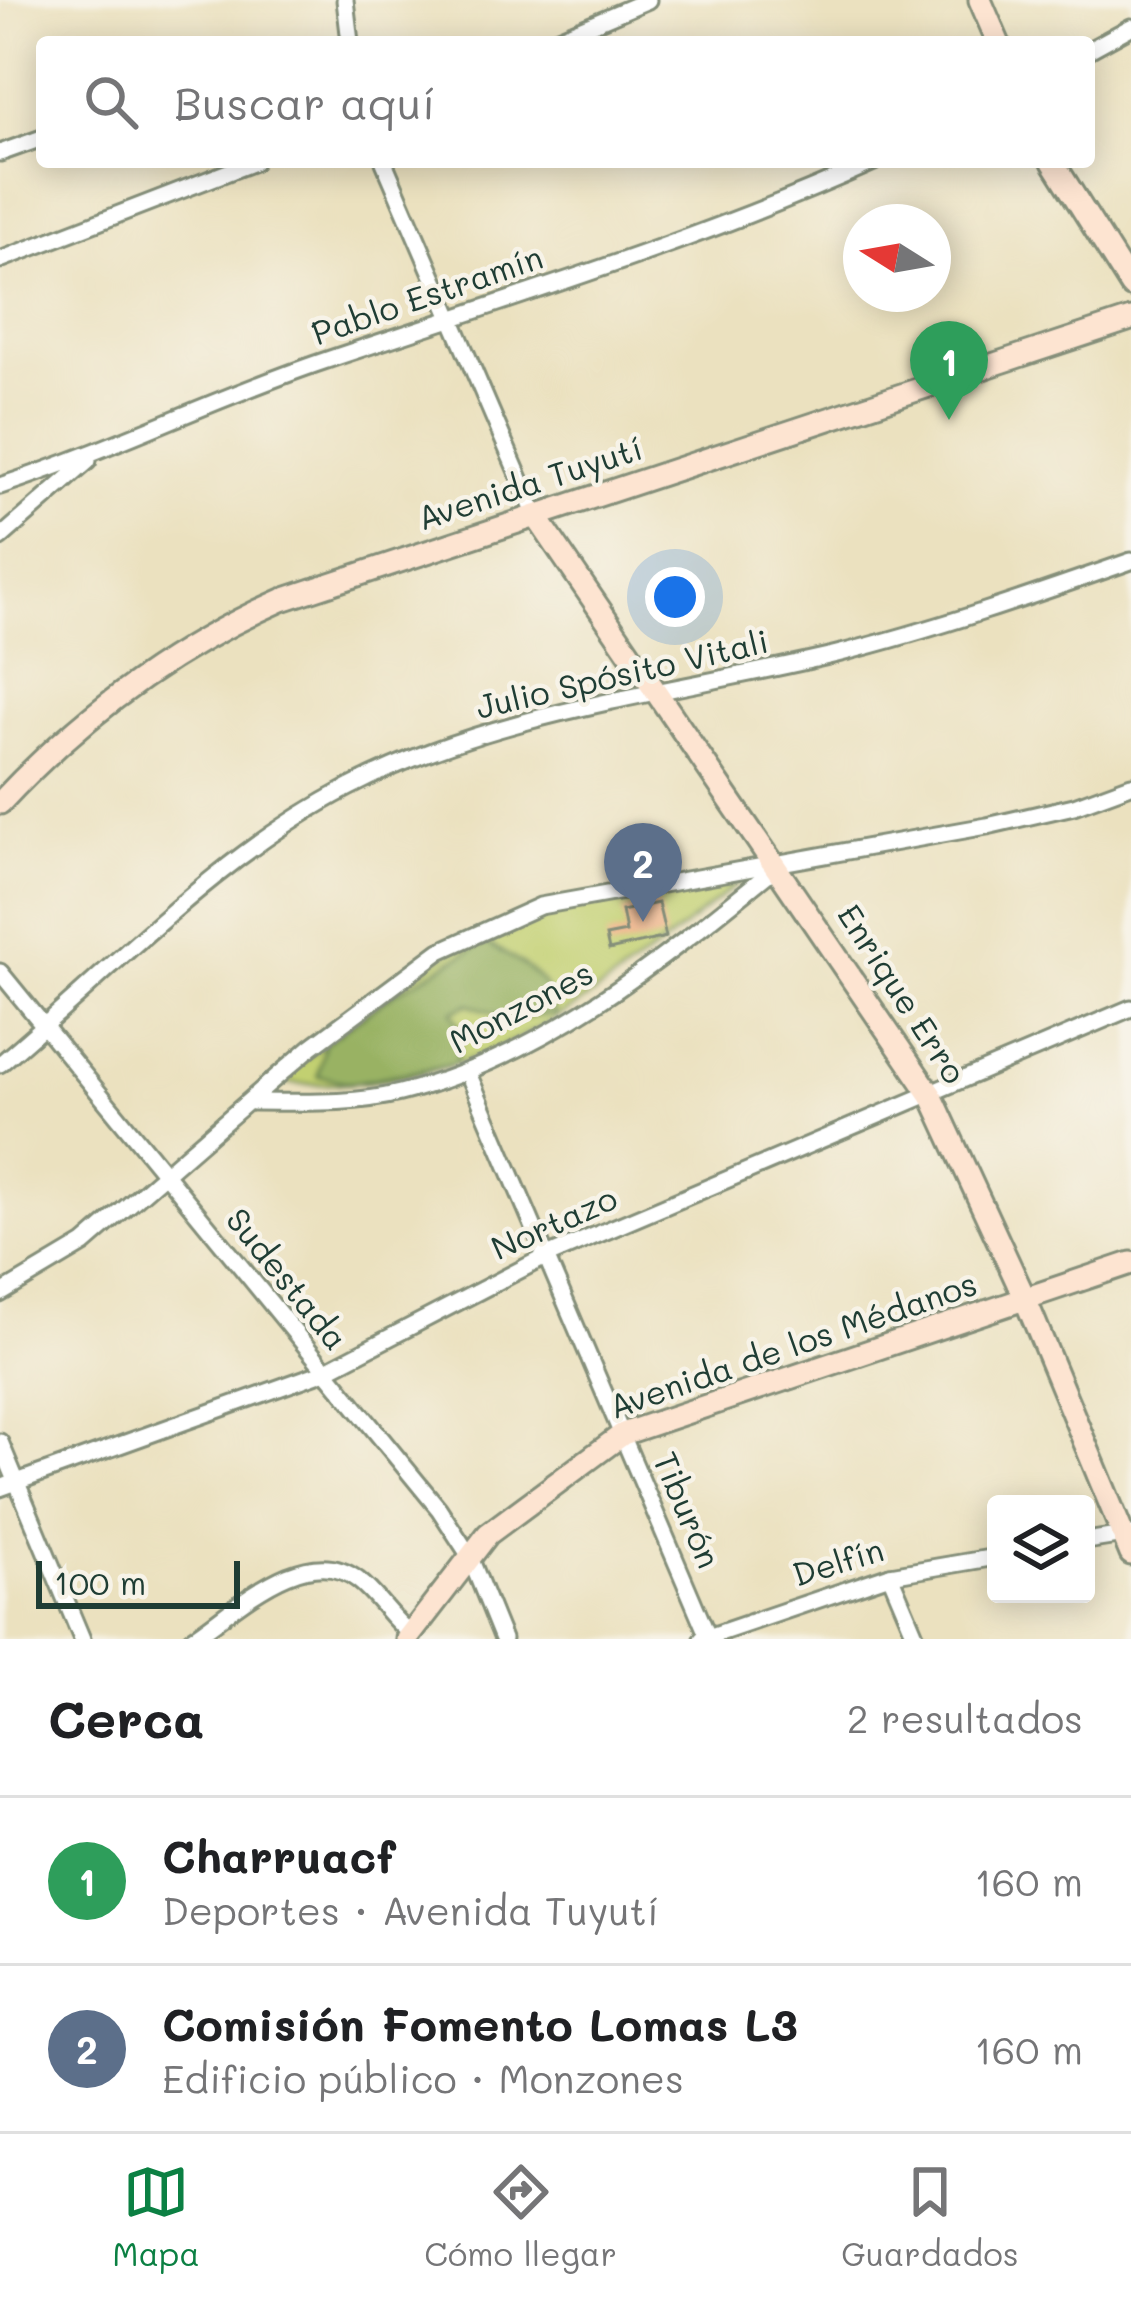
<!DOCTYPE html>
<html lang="es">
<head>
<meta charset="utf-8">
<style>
  :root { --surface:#fff; --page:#f6f6f6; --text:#202124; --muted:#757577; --line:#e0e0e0; --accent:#0b8043 }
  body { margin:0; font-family:Mali,sans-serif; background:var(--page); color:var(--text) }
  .controls { position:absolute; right:36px; bottom:36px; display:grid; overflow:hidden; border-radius:12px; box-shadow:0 6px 30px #0003 }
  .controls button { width:108px; height:108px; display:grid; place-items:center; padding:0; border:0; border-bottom:3px solid var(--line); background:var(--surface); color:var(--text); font:60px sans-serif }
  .compass { position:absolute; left:843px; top:204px; width:108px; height:108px; border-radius:50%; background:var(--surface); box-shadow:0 6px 30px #0003; rotate:281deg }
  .scale { position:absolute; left:36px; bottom:30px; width:204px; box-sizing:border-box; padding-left:12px; border:6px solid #1f3d34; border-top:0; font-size:33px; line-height:42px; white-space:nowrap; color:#1f3d34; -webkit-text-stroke:9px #f7f3e8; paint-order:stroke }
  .you { position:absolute; left:675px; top:597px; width:42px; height:42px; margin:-30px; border:9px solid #fff; border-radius:50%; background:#1a73e8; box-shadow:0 0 0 18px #1a73e833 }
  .badge { display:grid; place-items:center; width:78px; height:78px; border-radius:50%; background:var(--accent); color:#fff; font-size:39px; font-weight:700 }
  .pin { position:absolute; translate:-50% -99px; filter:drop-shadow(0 3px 6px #0008) }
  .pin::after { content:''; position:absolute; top:63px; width:42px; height:36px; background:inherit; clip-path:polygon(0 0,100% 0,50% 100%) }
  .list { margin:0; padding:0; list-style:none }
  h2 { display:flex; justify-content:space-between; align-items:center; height:156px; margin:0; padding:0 48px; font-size:51px }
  h2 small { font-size:39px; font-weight:400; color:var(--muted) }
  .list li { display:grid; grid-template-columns:78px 1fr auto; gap:36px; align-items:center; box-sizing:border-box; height:168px; padding:0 48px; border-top:3px solid var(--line) }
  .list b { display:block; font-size:45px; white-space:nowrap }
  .list p { margin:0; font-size:39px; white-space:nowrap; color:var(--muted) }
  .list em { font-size:39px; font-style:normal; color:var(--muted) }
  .icon { flex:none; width:66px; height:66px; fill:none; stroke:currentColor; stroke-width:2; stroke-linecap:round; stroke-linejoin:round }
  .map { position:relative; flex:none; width:1131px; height:1639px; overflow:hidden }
  .search { position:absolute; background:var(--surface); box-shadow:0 6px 30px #0003; left:36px; right:36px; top:36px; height:132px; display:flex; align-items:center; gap:30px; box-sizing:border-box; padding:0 42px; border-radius:12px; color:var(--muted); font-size:45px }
  .sheet { height:492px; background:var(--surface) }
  nav { display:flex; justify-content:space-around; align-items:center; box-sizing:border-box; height:168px; border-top:3px solid var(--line); background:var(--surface); font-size:33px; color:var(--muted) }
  nav a { display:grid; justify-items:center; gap:6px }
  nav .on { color:var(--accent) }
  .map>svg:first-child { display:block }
  .green { fill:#c2d071; stroke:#708652; stroke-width:3 }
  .forest { fill:#99b263; stroke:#5c784c; stroke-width:3 }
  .building { fill:#efb083 }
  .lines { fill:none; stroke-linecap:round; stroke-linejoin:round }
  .street-casing { stroke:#858f7a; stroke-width:21 }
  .secondary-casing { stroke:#858f7a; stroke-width:27 }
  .street { stroke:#fff; stroke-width:15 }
  .secondary { stroke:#fde4d1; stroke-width:21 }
  .labels { text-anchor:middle; stroke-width:9; stroke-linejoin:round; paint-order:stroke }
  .street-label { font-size:33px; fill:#1f3d34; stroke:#f7f3e8 }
</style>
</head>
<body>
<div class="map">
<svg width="1131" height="1639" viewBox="0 0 1131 1639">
  <rect width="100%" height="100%" fill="#f7f3e8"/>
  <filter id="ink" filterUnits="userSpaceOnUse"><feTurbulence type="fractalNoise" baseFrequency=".00833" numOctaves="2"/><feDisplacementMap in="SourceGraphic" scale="24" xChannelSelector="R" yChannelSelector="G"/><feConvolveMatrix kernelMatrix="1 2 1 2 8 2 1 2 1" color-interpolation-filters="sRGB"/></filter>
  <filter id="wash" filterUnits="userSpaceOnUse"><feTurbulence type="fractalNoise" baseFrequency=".004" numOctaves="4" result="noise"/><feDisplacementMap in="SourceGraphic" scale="48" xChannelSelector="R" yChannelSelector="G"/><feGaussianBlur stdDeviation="2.7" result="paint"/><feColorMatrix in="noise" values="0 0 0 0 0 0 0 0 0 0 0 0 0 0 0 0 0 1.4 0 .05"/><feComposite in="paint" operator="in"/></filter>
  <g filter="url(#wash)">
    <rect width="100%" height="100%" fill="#ebe1bf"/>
    <path class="green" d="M737 884C593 1002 472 1101 276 1082 350 1026 455 931 545 908 607 892 673 890 737 884Z"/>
    <path class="forest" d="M485 942C517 961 550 975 555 1014L511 1020 469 1004 452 1012 463 1033 456 1064 351 1083 318 1076 325 1043 392 995Z"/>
    <g id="blocks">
      <polygon class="building" points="658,903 666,937 609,950 606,936 626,932 622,911"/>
    </g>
  </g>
  <g filter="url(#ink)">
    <use href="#blocks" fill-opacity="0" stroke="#858f7a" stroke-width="3"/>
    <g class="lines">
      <g class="street-casing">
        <g id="street">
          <polyline points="345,0 350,42"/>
          <polyline points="549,42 648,0"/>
          <polyline points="1089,50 1131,27"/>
          <polyline points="0,153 42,138"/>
          <polyline points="384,162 536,516"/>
          <polyline points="0,260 254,162"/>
          <path d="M0 486C111 450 214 398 324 361 508 299 696 242 874 162"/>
          <polyline points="0,538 88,461"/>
          <polyline points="0,972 439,1509 469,1555 503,1639"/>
          <path d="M0 1064C112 970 217 856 348 788 497 710 675 693 837 654 937 629 1034 595 1131 561"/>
          <polyline points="468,1073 709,1639"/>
          <path d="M253 1102C301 1102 352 1105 400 1093 544 1057 662 960 775 868"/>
          <polyline points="0,1294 84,1244 311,1047 440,951 540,906 987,826 1074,806 1131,785"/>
          <polyline points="0,1442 82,1639"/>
          <polyline points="0,1488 323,1372 547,1256 1131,1008"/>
          <polyline points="1086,1541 1130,1534"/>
          <polyline points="890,1575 917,1639"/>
          <path d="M191 1639C234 1611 306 1539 358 1580 378 1595 390 1618 411 1634"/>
          <polyline points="702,1639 890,1575 996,1557"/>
        </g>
      </g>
      <g class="secondary-casing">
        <g id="secondary">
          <polyline points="980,0 998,42"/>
          <polyline points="1053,162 1131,286"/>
          <polyline points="536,516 931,1095 1026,1301 1131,1554"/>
          <path d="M0 803C81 716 173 648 282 600L1131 319"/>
          <polyline points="407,1639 488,1534 623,1434 1131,1263"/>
        </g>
      </g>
      <use href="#street" class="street"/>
      <use href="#secondary" class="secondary"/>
    </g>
  </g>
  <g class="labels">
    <g class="street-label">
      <text transform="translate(427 295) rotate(-19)" y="12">Pablo Estramín</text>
      <text transform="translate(530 483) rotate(-18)" y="12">Avenida Tuyutí</text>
      <text transform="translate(622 674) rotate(-13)" y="12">Julio Spósito Vitali</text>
      <text transform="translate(902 994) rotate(57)" y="12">Enrique Erro</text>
      <text transform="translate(521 1007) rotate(-28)" y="12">Monzones</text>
      <text transform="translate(554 1223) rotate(-24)" y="12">Nortazo</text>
      <text transform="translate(287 1279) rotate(51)" y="12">Sudestada</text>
      <text transform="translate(793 1345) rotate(-19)" y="12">Avenida de los Médanos</text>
      <text transform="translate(687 1510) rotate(67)" y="12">Tiburón</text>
      <text transform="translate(838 1562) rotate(-17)" y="12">Delfín</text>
    </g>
  </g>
</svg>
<div class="controls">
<button><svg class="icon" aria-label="layers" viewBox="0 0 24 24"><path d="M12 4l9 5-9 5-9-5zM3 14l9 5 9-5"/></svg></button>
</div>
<svg class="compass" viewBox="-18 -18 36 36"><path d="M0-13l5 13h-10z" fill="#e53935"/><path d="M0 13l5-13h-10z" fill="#757577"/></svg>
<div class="scale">100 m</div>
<div class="you"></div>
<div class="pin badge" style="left:949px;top:420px;background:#2e9e5b">1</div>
<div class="pin badge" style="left:643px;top:922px;background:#5c6f8a">2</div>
<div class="search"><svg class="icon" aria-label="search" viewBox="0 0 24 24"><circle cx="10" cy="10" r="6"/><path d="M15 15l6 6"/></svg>Buscar aquí</div>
</div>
<section class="sheet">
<h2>Cerca<small>2 resultados</small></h2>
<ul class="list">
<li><span class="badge" style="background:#2e9e5b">1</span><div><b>Charruacf</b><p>Deportes · Avenida Tuyutí</p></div><em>160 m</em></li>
<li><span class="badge" style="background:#5c6f8a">2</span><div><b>Comisión Fomento Lomas L3</b><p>Edificio público · Monzones</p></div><em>160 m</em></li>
</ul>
</section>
<nav>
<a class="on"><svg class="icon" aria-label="map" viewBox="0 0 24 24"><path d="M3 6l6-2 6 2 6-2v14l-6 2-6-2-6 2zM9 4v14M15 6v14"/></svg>Mapa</a>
<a><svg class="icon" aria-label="directions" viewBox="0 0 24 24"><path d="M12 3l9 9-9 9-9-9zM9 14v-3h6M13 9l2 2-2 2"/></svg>Cómo llegar</a>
<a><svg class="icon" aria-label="saved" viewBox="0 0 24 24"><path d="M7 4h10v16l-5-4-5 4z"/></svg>Guardados</a>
</nav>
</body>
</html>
